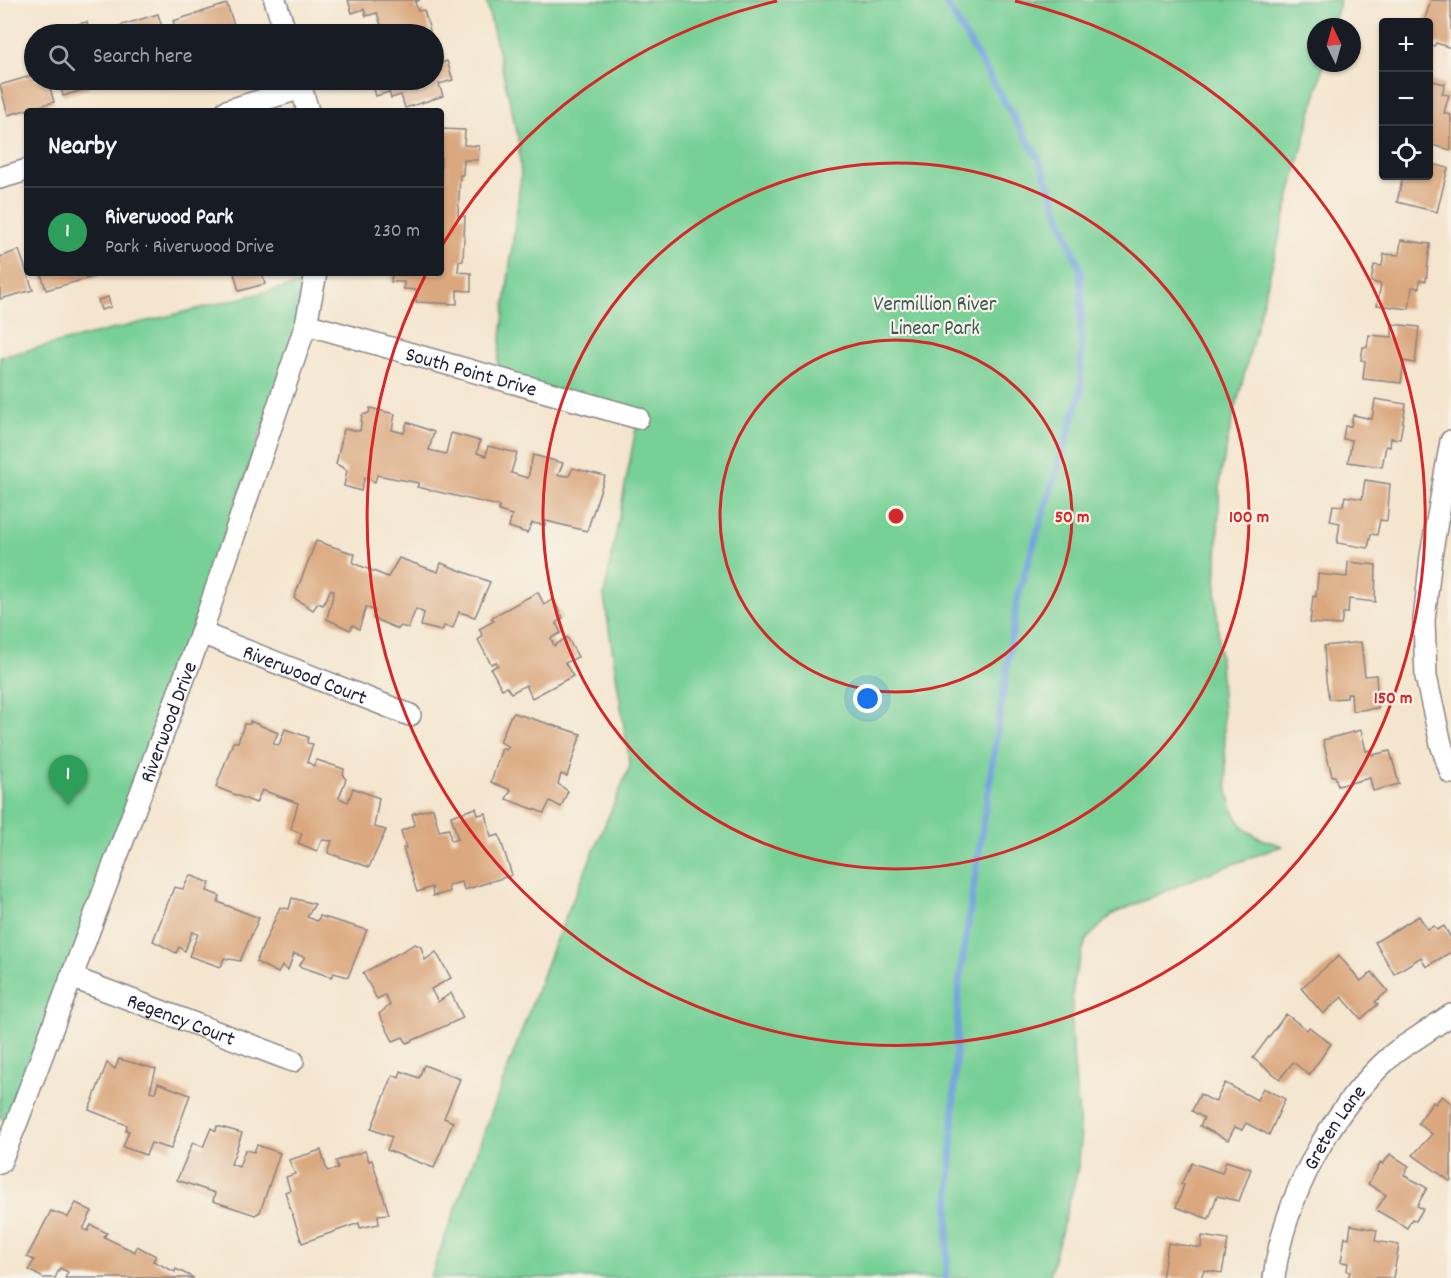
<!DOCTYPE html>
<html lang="en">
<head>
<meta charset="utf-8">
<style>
  :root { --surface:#171b24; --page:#242831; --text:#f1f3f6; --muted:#9ea1a6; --line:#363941; --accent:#d93025 }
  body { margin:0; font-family:Dekko,sans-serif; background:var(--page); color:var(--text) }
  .controls { position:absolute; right:18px; top:18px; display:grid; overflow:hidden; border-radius:6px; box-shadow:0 2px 4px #0004 }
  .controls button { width:54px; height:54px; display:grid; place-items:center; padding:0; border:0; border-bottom:2px solid var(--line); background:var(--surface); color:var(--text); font:30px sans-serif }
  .compass { position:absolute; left:1307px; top:18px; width:54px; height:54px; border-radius:50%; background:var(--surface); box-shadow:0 2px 4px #0004; rotate:355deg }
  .you { position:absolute; left:868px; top:699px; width:21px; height:21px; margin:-15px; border:4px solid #fff; border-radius:50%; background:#1a73e8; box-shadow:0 0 0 9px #1a73e833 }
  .badge { display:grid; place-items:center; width:39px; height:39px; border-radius:50%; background:var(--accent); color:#fff; font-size:20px; font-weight:700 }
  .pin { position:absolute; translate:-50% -50px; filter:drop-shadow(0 2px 3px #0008) }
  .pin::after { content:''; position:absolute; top:32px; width:21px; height:18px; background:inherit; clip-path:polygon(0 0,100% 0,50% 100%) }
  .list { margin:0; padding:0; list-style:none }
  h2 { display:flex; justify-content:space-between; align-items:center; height:78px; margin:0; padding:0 24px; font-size:26px }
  h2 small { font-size:20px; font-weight:400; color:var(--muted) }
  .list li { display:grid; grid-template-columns:39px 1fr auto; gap:18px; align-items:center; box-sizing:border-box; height:90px; padding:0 24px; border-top:2px solid var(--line) }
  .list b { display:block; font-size:22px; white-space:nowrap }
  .list p { margin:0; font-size:20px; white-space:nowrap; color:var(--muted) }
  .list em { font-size:20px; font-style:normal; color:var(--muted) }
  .icon { flex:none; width:33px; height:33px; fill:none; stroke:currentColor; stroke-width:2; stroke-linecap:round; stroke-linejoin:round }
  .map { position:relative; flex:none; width:1451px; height:1278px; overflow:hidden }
  .search { position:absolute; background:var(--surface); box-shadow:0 2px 4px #0004; left:24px; top:24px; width:420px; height:66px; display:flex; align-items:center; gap:15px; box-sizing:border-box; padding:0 21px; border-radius:33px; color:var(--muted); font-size:22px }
  .panel { position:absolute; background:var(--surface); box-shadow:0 2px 4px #0004; left:24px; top:108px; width:420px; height:168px; border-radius:6px }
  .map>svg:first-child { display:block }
  .green { fill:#77d096; stroke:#4c7968; stroke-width:1.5 }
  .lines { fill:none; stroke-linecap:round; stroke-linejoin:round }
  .stream { stroke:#6fa2db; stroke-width:7 }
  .building { fill:#daa77e }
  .street-casing { stroke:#8b8484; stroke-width:24 }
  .street { stroke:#fff; stroke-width:21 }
  .ring { fill:none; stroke:#d62828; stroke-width:3 }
  .labels { text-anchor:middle; stroke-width:4.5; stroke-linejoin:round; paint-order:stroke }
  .park-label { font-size:21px; fill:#3c5656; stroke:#f7f3e8 }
  .street-label { font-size:21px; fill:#22223b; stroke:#f7f3e8 }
  .centre { fill:#d62828; stroke:#f7f3e8; stroke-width:3 }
  .ring-label { font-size:18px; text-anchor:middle; font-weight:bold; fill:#d62828; stroke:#f7f3e8; stroke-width:4.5; stroke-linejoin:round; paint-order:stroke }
</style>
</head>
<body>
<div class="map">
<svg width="1451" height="1278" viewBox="0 0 1451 1278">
  <rect width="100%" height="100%" fill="#f7f3e8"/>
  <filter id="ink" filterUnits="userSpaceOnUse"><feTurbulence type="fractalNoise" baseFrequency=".0167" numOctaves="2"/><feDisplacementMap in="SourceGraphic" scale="12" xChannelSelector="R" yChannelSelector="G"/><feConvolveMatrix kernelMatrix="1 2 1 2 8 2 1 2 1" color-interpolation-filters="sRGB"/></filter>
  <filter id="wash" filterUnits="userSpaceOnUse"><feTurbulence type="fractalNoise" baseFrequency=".008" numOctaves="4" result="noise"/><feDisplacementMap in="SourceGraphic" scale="24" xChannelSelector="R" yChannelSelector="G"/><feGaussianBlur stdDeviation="1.35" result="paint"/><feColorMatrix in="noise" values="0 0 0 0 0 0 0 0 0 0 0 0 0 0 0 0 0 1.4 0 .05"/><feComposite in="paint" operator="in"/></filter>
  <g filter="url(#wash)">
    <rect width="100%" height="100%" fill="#f4e5ce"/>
    <g class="green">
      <path d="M486 0H1340L1333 27H1316V63H1324L1230 430 1220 478 1216 591 1227 784C1230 804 1235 824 1254 835 1262 840 1273 842 1282 846L1198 877 1113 914 1086 940 1073 981 1071 1031 1081 1142 1078 1169 1049 1278H430L554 944 630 766 604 596 638 418 496 378 521 176 518 137Z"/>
      <polygon points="315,280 17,1122 0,1118 0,357"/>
    </g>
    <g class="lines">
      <polyline class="stream" points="944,0 1039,159 1081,272 1081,392 1018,595 959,983 946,1278"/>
    </g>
    <g id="blocks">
      <g class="building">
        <polygon points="348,0 420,0 415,2 418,11 424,10 431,34 384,34 377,13 366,16 364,9 352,13"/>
        <polygon points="1431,0 1451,1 1451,48 1436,43 1434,46 1428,44 1428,22 1424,22"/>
        <polygon points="227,4 237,34 177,34 173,21"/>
        <polygon points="158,14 164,34 122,34 119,26"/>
        <polygon points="87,22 90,34 49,34 49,31"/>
        <polygon points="447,61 453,80 439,84 443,96 405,108 401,95 391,98 389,92 376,96 371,80 434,80 434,65"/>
        <polygon points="34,75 34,80 48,80 54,102 8,115 0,85"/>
        <polygon points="59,80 87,80 89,88 63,96"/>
        <polygon points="1428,80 1445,84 1442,94 1449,95 1444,113 1451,115 1451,150 1428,144"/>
        <polygon points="441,129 465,130 464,145 479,146 478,160 464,160 463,175 460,175 458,216 465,216 463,261 459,261 458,272 471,273 471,291 457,290 457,304 416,302 417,290 404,289 404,282 391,282 392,273 441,273"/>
        <polygon points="1428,163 1448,168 1437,212 1397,202 1403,176 1428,176"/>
        <polygon points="1401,240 1430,244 1426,281 1420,280 1419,288 1412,287 1409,309 1377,305 1381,284 1371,282 1374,265 1382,266 1384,254 1399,255"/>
        <polygon points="19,250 33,290 0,299 0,257"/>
        <polygon points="41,273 100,273 100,275 46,290"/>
        <polygon points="234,273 262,273 265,284 239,291"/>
        <polygon points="108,297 111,307 101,310 98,300"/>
        <polygon points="1392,324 1419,327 1415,363 1404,361 1401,383 1363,379 1365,361 1361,360 1363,347 1367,347 1369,335 1392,337"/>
        <polygon points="1375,399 1406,404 1400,439 1391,438 1390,447 1386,446 1382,467 1348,462 1352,440 1343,439 1345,426 1351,426 1353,415 1372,419"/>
        <polygon points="370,408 395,414 392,430 404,433 407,422 434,432 429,450 446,454 451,433 480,441 477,453 486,456 488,446 517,453 511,473 528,478 533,455 563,463 558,475 569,476 573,468 605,476 587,531 546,521 545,525 532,523 527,533 509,527 512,515 499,511 499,506 417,487 419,483 377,475 375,482 365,477 361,491 344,486 347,470 336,464 344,429 360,431 362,415 369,413"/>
        <polygon points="1365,480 1390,484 1387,521 1380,520 1377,535 1371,534 1368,548 1337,543 1340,523 1330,521 1333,505 1343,506 1345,496 1362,499"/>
        <polygon points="316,541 355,554 353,563 388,577 399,558 438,572 441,563 490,582 475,617 459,612 453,628 444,626 442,631 421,626 424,613 416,609 408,628 401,626 398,629 373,618 375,611 366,607 359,629 353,625 350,630 327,619 334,591 331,589 323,605 318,603 313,610 294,598"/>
        <polygon points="1348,562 1376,565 1375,602 1349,599 1348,613 1343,613 1341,625 1310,623 1313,596 1316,597 1318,574 1347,577"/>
        <polygon points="538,592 544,605 553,599 563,618 556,623 561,633 551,638 554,646 567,637 578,657 565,663 573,676 532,698 526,685 511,693 507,687 502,689 491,669 498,665 496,662 491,664 478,640 483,636 479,629 494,621 491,619 494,616"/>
        <polygon points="1361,642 1365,676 1376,675 1378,708 1352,711 1351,693 1347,694 1347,698 1329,699 1326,680 1324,646"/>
        <polygon points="514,713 581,734 567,776 561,774 558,784 568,791 561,807 550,801 544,813 506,799 511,790 491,782 502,748 506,750 509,747 500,742 510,717"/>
        <polygon points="250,721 278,733 273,744 279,745 285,729 308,737 307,743 313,744 307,762 314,766 317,760 344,769 343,776 346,779 339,798 348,802 353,788 379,798 374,827 386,830 369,867 328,853 332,841 322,840 317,851 298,843 302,834 291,829 298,803 262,790 256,803 216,787 233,742 238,742 244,724 250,724"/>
        <polygon points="1361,730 1366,751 1371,750 1372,755 1390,751 1399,784 1373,791 1370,778 1338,786 1335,776 1332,776 1323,740"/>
        <polygon points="433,808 439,831 449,829 451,841 458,839 451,816 476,808 478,815 486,813 491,837 499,835 512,875 464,890 462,882 448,885 449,892 433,896 432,887 417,892 403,848 406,848 401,831 415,825 412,814"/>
        <polygon points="190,875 210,883 207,891 220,896 218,902 259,918 240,961 224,958 221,967 189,956 198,934 192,932 185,951 179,947 176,953 153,941 174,887 183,889"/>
        <polygon points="292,898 315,904 307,917 317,921 320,916 367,930 348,977 334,973 331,977 299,966 305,957 294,954 288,970 282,966 278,973 256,962 280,907 289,909"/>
        <polygon points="1419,916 1427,929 1434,926 1437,930 1444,926 1451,938 1451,952 1426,967 1421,957 1394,974 1375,942"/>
        <polygon points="415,944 421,947 425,960 436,952 451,978 431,989 438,1002 451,993 463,1018 407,1043 403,1037 393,1041 379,1014 390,1005 385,995 377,999 363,973"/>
        <polygon points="1339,956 1361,981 1372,972 1388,991 1375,1002 1378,1004 1361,1019 1342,997 1323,1014 1301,988"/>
        <polygon points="1286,1014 1307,1030 1309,1027 1331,1044 1309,1075 1293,1062 1280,1079 1253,1058"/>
        <polygon points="119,1059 156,1069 150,1091 155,1093 158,1083 190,1095 171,1149 151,1143 146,1155 123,1147 129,1131 126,1131 127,1125 89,1110 107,1063 115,1069"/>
        <polygon points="424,1065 460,1079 444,1118 453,1122 434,1168 387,1150 392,1137 371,1129 393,1075 399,1078 401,1071 419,1078"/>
        <polygon points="1225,1083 1257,1100 1263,1088 1285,1099 1269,1135 1246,1123 1242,1130 1235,1127 1228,1140 1200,1126 1204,1118 1192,1111 1200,1094 1215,1102"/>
        <polygon points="1442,1096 1451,1103 1451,1180 1450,1181 1413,1155 1432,1134 1418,1123 1433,1102 1435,1104"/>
        <polygon points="217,1126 242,1133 231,1164 239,1167 245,1150 254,1152 257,1145 280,1153 260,1212 255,1215 213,1201 215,1193 177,1180 193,1142 203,1147 211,1128 216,1131"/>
        <polygon points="321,1150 327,1171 338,1169 336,1161 365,1151 369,1161 372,1160 389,1214 378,1215 379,1224 360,1228 359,1223 302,1243 285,1192 290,1190 286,1177 295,1174 289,1160"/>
        <polygon points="1390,1154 1409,1166 1404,1175 1427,1188 1417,1206 1423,1209 1416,1221 1412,1219 1407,1228 1376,1210 1386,1195 1368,1184 1381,1162 1383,1164"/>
        <polygon points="1226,1161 1251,1169 1239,1201 1217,1196 1209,1219 1176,1207 1184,1185 1181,1184 1192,1163 1222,1173"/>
        <polygon points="76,1203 92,1211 83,1229 88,1231 91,1225 107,1233 104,1237 135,1252 137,1246 156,1256 153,1261 175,1272 176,1269 194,1278 65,1278 68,1272 60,1268 55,1278 43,1278 29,1270 34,1260 27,1257 51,1211 68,1217"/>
        <polygon points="1351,1225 1377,1230 1375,1241 1399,1245 1393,1278 1348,1278 1350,1272 1347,1271 1348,1263 1341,1262 1345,1237 1349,1238"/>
        <polygon points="1202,1236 1228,1240 1222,1273 1204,1270 1201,1278 1162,1278 1168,1243 1201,1248"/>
      </g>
    </g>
  </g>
  <g filter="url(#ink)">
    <use href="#blocks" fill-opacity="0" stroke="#8b8484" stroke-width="1.5"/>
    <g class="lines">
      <g class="street-casing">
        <g id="street">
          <polyline points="275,0 286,34"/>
          <polyline points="299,80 308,111"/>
          <polyline points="226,111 302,88"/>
          <polyline points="0,178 27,170"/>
          <path id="s1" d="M306 324 638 418"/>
          <polyline points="1451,441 1431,556 1424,621 1426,677 1441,744 1451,773"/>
          <path id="s2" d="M201 633 410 715"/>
          <path id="s3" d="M71 977 293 1061"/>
          <path id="s4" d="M0 1163 17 1122 201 633 306 324 316 273"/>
          <path id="s5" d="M1274 1278C1284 1198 1331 1110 1391 1056 1396 1051 1403 1047 1409 1043 1423 1034 1437 1024 1451 1015"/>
        </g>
      </g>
      <use href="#street" class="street"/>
    </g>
  </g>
  <g class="ring">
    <circle cx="896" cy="516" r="176"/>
    <circle cx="896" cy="516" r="353"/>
    <path d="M443 244A529 529 0 0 1 777 1M1015 1A529 529 0 1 1 425 276"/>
  </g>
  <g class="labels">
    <g class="park-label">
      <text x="935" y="310">Vermillion River<tspan x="935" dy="24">Linear Park</tspan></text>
    </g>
    <g class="street-label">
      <text dy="7" stroke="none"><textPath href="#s1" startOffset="172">South Point Drive</textPath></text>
      <text dy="7" stroke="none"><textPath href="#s2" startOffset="112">Riverwood Court</textPath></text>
      <text dy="7" stroke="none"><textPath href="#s4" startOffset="472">Riverwood Drive</textPath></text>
      <text dy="7" stroke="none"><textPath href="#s3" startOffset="118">Regency Court</textPath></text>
      <text dy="7" stroke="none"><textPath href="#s5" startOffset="164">Greten Lane</textPath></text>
    </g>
  </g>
  <circle cx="896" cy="516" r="9" class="centre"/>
  <g class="ring-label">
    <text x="1072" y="522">50 m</text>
    <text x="1249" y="522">100 m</text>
    <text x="1393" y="703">150 m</text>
  </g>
</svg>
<div class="controls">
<button>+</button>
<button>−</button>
<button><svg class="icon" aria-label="locate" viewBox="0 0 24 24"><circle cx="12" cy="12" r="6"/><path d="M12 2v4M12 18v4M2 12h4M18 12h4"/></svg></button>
</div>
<svg class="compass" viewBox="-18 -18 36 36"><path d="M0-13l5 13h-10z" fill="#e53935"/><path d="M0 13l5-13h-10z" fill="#9ea1a6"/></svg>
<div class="you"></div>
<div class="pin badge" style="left:68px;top:805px;background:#2e9e5b">1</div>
<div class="search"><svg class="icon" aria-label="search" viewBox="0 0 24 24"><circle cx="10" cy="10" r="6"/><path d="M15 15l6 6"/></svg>Search here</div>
<section class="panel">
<h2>Nearby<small></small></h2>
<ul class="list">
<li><span class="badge" style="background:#2e9e5b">1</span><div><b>Riverwood Park</b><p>Park · Riverwood Drive</p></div><em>230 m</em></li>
</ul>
</section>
</div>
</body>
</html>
